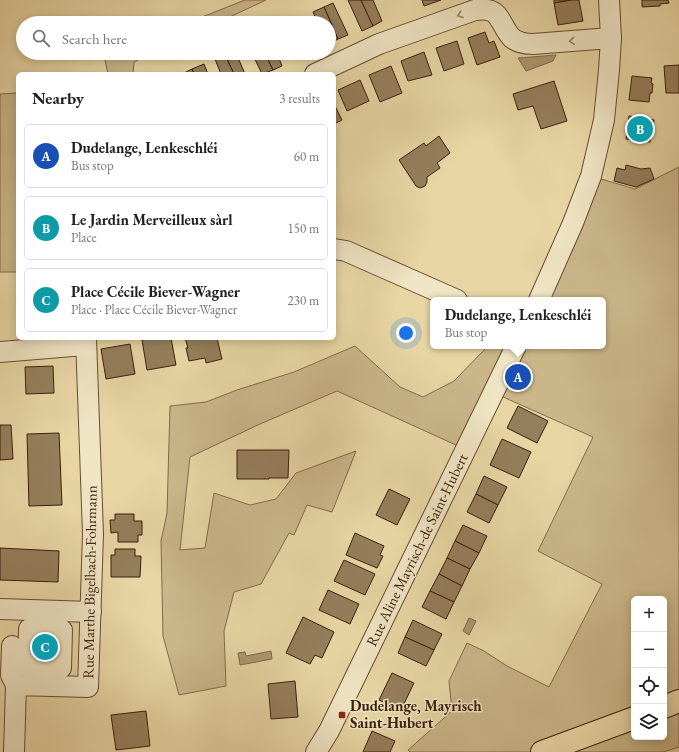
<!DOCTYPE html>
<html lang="en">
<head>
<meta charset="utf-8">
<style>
  :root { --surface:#fff; --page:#f2f2f2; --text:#202124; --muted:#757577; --line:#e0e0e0; --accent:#8f2418 }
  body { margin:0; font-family:"EB Garamond",serif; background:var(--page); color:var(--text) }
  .controls { position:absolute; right:12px; bottom:12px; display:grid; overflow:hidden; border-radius:6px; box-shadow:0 2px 10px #0003 }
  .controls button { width:36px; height:36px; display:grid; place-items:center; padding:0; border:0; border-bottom:1px solid var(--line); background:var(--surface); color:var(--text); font:20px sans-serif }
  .you { position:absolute; left:406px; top:333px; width:14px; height:14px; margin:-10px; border:3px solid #fff; border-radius:50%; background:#1a73e8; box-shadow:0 0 0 6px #1a73e833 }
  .badge { display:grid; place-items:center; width:26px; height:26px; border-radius:50%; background:var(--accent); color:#fff; font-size:13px; font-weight:700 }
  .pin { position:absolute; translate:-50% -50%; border:2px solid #fff; box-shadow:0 1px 4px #0006 }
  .popup { position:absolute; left:430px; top:297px; width:176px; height:52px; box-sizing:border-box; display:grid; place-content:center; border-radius:6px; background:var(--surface); filter:drop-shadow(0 1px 3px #0005); font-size:13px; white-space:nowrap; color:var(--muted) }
  .popup b { font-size:15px; color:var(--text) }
  .popup::after { content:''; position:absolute; left:50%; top:100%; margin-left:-8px; border:8px solid transparent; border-top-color:var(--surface) }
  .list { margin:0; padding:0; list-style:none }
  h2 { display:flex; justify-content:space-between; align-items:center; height:52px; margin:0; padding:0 16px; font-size:17px }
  h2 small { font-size:13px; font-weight:400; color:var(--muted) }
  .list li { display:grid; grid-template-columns:26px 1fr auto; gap:12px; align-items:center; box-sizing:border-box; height:64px; margin:0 8px 8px; padding:0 8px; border:1px solid var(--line); border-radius:6px }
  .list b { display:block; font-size:15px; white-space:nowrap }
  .list p { margin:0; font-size:13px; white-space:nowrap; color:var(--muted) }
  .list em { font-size:13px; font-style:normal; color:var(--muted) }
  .icon { flex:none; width:22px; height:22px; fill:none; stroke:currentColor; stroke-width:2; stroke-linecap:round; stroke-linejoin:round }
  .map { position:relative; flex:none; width:679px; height:752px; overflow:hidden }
  .search { position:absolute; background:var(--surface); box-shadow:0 2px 10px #0003; left:16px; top:16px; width:320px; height:44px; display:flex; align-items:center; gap:10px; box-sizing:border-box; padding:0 14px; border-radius:22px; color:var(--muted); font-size:15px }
  .panel { position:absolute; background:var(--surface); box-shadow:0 2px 10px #0003; left:16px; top:72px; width:320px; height:268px; border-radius:6px }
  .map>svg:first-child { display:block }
  .green { fill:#cab689; stroke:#846a4a; fill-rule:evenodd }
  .water { fill:#ad9770; stroke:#806748 }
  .building { fill:#957e5b; stroke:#3d1f0c }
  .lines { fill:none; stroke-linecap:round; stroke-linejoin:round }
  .minor-casing { stroke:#684c32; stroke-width:22 }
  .major-casing { stroke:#3d1f0c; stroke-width:24 }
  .minor { stroke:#efe4c3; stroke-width:20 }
  .major { stroke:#e7d5a3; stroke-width:22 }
  .oneway { stroke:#968268 }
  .poi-dot { fill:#8f2418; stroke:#efe4c3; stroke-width:1.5 }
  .labels { text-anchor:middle; stroke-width:3; stroke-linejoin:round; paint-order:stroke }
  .street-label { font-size:15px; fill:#3d1f0c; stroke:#efe4c3 }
  .poi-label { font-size:15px; font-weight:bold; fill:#3d1f0c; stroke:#efe4c3; text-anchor:start }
</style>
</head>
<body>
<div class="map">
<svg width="679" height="752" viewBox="0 0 679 752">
  <rect width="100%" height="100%" fill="#e7d5a3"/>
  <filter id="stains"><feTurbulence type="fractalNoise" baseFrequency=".005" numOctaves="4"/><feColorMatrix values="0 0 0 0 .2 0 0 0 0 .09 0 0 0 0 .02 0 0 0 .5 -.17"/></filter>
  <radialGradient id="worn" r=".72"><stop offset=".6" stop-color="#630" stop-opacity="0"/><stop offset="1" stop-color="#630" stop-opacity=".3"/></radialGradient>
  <g class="green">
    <polygon points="245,0 266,0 217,23 187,23"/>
    <polygon points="110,53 152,53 134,62 133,74 108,74 104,55"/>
    <polygon points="18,93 18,272 0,272 0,94"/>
    <path d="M679 167V747L663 752H410L408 750 452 711 449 681 467 643 484 651 507 666 549 687 602 584 538 551 593 437 494 393 448 486 456 445 337 391 260 424 190 457 180 550 205 548 214 493 250 505 276 499 296 473 356 451 332 512 307 505 294 535 289 533 261 584 234 592 224 631 226 686 179 695 163 636 161 541 167 513 170 406 206 402 237 390 294 372 355 346 400 387 423 397 454 381 488 346H603V300H539L591 176 635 189ZM634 599H664V737H634Z"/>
  </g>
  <g class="water">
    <polygon points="556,55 553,61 526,71 518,58"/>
    <polygon points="469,618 476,621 469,635 463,631"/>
    <polygon points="271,651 272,659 240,665 238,653 245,652 246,656"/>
  </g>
  <g class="building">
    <polygon points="348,0 361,0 373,26 362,31"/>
    <polygon points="361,0 373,0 382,21 373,26"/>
    <polygon points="422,0 441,0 424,6"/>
    <polygon points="554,0 572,0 554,3"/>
    <polygon points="572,0 579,0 583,21 558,25 554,3"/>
    <polygon points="642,0 668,0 669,3 660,4 660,6 642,7"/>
    <polygon points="333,3 348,35 338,39 324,7"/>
    <polygon points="324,7 338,39 329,44 329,23 318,23 313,12"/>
    <polygon points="302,19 304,23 293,23"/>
    <polygon points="485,32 489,43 494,41 500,57 477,65 468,38"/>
    <polygon points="457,41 464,64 444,71 436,48"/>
    <polygon points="424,52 432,75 408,81 401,61"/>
    <polygon points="229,53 236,53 245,74 234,74 225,55"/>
    <polygon points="252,53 265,53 273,70 262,74"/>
    <polygon points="265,53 277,53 282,66 273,70"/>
    <polygon points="294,53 307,53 307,55 297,60"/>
    <polygon points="225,55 234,74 221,74 215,59"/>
    <polygon points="204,64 208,74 194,74 192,69"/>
    <polygon points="679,65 679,93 666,93 664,66"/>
    <polygon points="391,66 402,93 380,102 369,75"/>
    <polygon points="192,69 194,74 182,74"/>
    <polygon points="632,76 652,78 651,83 653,84 652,93 650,93 649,102 629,100"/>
    <polygon points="360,80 369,101 347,111 338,90"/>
    <polygon points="554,81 567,121 541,129 533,106 518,110 513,94"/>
    <polygon points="334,104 342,120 334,124"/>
    <polygon points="629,116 654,120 650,142 626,139"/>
    <polygon points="439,136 450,153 437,163 440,168 427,177 427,182 425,186 420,188 416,186 399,160 424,143 426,146"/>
    <polygon points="626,165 641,169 650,168 654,179 636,187 614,181 617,168 625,170"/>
    <polygon points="154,338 171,338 176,365 147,370 142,340"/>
    <polygon points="185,338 217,338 222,359 206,363 205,358 189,361 186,348 188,348"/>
    <polygon points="130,344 135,374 106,379 101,349"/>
    <polygon points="53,366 54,393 26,394 25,367"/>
    <polygon points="518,406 548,421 537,443 507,428"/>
    <polygon points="0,425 11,425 13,459 0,460"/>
    <polygon points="59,433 62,505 29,506 27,434"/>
    <polygon points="502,439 531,452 519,478 490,465"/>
    <polygon points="237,450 289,450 288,478 269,478 269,479 237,479"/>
    <polygon points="484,476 507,487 498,505 476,494"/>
    <polygon points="389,489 410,499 397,525 376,515"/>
    <polygon points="476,494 498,505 489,523 467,512"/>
    <polygon points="115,514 134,514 134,521 142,521 142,535 138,535 138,542 118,542 118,532 111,533 110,520 115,520"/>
    <polygon points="463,525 487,536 479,553 455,541"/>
    <polygon points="355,533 384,546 380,555 383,556 377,568 346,555"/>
    <polygon points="455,541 479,553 470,569 447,558"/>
    <polygon points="0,548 59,551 58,582 0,580"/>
    <polygon points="115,549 135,549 135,556 141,556 140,577 111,577 111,555 115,555"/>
    <polygon points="447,558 470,569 462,586 439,574"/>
    <polygon points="344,560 375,574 365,595 334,581"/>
    <polygon points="439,574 462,586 454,602 430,591"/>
    <polygon points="328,590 359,604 350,624 319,610"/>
    <polygon points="430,591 454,602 446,619 422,607"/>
    <polygon points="303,617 334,632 322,658 315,655 310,664 286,653"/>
    <polygon points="413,620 442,634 434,650 405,637"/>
    <polygon points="405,637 434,650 426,666 398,653"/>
    <polygon points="392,673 414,683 401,710 379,700"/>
    <polygon points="295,681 298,717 271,719 268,684"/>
    <polygon points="146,711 150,746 116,750 111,715"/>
    <polygon points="372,731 395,741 390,752 363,752"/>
  </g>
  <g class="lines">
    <g class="minor-casing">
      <g id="minor">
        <path d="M315 74 379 44 475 10C502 6 498 23 512 38 518 43 526 44 533 44L611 38"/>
        <polyline points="334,249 346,251 457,300"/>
        <polyline points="539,300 573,223 591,176 604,120 609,70 611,38 609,0"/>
        <polyline points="0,352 85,345"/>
        <polyline points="0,609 91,612"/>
        <polygon points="29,629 62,630 61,668 28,667"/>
        <polyline points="12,646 11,675 16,685"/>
        <polyline points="14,752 16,685 88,687 93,534 86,338"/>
        <polyline points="316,752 329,731 516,346"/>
      </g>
    </g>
    <g class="major-casing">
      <g id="major">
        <polyline points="664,707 679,701"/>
        <polyline points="542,752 634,718"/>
      </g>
    </g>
    <use href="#minor" class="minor"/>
    <use href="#major" class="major"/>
  </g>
  <defs><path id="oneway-chevron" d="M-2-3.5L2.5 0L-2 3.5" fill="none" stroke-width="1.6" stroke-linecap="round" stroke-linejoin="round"/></defs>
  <g class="oneway">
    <use href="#oneway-chevron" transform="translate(460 15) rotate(160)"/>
    <use href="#oneway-chevron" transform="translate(572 41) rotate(175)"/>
  </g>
  <rect class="poi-dot" x="338" y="711" width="8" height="8" rx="2"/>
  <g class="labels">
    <g class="street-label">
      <text transform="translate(417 550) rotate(-64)" y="5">Rue Aline Mayrisch-de Saint-Hubert</text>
      <text transform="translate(90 582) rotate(-89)" y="5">Rue Marthe Bigelbach-Fohrmann</text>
    </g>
    <g class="poi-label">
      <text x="350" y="711">Dudelange, Mayrisch<tspan x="350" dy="17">Saint-Hubert</tspan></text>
    </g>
  </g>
  <rect width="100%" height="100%" filter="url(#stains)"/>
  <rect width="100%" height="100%" fill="url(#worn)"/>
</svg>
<div class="controls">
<button>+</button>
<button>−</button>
<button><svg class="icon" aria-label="locate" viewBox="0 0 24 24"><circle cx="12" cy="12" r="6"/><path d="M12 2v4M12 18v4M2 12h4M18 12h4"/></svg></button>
<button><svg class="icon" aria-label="layers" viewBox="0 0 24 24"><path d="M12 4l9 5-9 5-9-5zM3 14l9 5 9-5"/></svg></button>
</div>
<div class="you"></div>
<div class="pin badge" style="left:518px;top:377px;background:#1a4fb4">A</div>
<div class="popup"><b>Dudelange, Lenkeschléi</b>Bus stop</div>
<div class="pin badge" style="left:640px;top:129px;background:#0f9aa8">B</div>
<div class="pin badge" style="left:45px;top:647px;background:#0f9aa8">C</div>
<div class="search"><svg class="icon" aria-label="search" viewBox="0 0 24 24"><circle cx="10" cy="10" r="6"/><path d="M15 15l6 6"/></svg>Search here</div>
<section class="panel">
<h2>Nearby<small>3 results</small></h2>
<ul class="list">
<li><span class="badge" style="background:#1a4fb4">A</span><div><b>Dudelange, Lenkeschléi</b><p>Bus stop</p></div><em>60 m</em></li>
<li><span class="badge" style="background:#0f9aa8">B</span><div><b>Le Jardin Merveilleux sàrl</b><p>Place</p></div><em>150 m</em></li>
<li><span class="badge" style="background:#0f9aa8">C</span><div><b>Place Cécile Biever-Wagner</b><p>Place · Place Cécile Biever-Wagner</p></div><em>230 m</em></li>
</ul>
</section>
</div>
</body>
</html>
